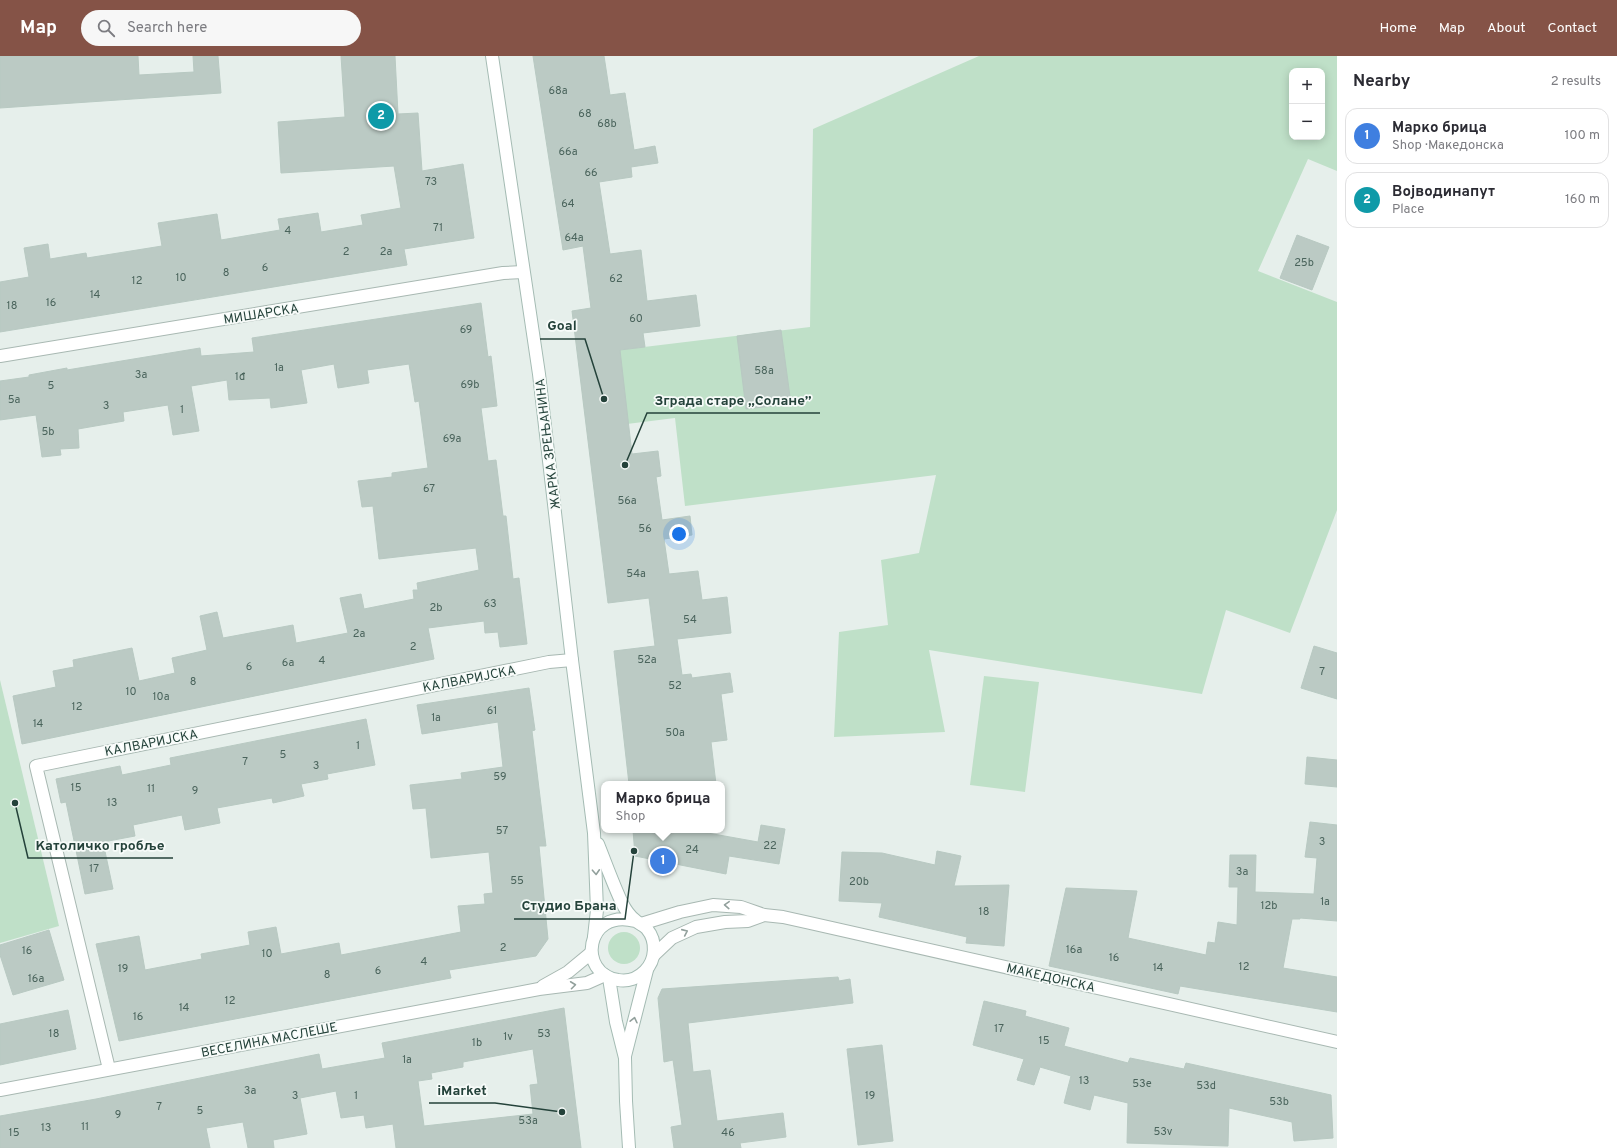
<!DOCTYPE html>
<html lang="en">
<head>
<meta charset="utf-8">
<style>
  :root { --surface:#fff; --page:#f7f7f7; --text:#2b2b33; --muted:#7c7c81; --line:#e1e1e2; --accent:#855347 }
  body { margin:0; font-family:Overpass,sans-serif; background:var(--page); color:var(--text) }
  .controls { position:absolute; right:12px; top:12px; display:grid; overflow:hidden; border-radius:8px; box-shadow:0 2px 10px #0003 }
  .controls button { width:36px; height:36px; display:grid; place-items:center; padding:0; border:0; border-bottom:1px solid var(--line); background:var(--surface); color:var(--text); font:20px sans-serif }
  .you { position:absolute; left:679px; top:478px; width:14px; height:14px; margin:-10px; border:3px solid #fff; border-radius:50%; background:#1a73e8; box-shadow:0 0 0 6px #1a73e833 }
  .badge { display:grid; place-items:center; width:26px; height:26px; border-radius:50%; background:var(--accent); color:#fff; font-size:13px; font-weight:700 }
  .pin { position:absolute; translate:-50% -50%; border:2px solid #fff; box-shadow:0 1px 4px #0006 }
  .popup { position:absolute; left:601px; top:725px; width:124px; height:52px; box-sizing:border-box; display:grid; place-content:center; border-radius:8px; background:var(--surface); filter:drop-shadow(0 1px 3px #0005); font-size:13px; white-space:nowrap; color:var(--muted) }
  .popup b { font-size:15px; color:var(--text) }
  .popup::after { content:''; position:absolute; left:50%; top:100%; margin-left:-8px; border:8px solid transparent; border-top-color:var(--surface) }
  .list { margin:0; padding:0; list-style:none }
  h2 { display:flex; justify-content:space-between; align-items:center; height:52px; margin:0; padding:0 16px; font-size:17px }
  h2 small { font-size:13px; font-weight:400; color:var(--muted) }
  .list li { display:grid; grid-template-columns:26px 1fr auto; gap:12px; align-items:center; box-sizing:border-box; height:56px; margin:0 8px 8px; padding:0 8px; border:1px solid var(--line); border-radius:12px }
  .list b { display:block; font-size:15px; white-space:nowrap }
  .list p { margin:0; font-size:13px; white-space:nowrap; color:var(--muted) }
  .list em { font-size:13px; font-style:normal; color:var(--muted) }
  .icon { flex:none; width:22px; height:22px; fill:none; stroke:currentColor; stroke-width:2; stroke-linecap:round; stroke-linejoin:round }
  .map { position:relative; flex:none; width:1337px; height:1092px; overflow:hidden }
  header { display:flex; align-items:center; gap:24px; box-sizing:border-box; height:56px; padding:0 20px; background:var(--accent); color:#fff }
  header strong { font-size:19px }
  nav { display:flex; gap:22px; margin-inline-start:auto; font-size:14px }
  .search { width:280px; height:36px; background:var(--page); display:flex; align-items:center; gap:10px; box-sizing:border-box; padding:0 14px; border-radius:22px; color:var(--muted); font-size:15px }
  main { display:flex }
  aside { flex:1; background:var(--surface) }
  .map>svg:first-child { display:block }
  .green { fill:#bfe0c8; fill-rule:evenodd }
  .building { fill:#bbcac4; stroke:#b8c9c2; fill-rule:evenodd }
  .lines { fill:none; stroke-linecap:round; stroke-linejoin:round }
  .street-casing { stroke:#a8b8b2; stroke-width:14 }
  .secondary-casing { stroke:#a4bbb3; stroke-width:14 }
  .street { stroke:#fff; stroke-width:12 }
  .secondary { stroke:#fff; stroke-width:12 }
  .oneway { stroke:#92a09c }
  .labels { text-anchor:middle; stroke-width:3.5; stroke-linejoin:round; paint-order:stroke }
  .number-label { font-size:11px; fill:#4a645c }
  .street-label { font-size:13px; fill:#24423a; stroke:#f7fbf9 }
  .leader { fill:none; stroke:#24423a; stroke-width:1.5 }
  .callout-dot { fill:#24423a; stroke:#f7fbf9; stroke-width:1.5 }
  .callout-label { font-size:14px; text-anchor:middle; font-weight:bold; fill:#24423a; stroke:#f7fbf9; stroke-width:3.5; stroke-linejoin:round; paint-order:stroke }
</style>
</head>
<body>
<header>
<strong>Map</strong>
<div class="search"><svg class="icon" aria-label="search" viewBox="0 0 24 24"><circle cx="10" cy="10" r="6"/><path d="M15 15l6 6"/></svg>Search here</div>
<nav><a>Home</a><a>Map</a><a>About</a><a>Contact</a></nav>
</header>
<main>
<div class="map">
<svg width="1337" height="1092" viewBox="0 0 1337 1092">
  <rect width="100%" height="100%" fill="#e6efeb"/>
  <g class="green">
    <path d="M979 0H1337V115L1308 103 1258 215 1337 246V454L1290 577 1226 554 1202 638 929 594 945 676 834 681 839 576 888 569 881 504 919 497 936 419 685 450 675 362 587 373 578 299 810 271 813 73ZM1292 15H1322V81H1292Z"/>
    <polygon points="984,620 1039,626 1025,736 970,729"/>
    <polygon points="0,624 59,870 0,887"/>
    <circle cx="624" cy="892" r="16"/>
  </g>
  <g class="building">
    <polygon points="0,0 138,0 139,19 194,16 193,0 218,0 221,37 0,52"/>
    <polygon points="341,0 395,0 398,58 418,57 422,115 463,108 474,182 404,193 407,209 0,276 0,226 29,221 24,192 48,188 50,203 86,197 87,202 162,190 158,167 217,158 221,184 280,174 278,163 318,157 321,176 363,169 361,159 401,152 394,110 281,117 278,66 345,61"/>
    <polygon points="533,0 604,0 610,39 625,37 634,94 655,90 658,107 631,111 632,121 599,126 610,198 641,194 647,245 696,239 700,270 643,277 645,291 620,294 632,398 658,395 661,420 656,421 662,464 690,460 692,479 664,483 669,518 698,515 702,544 727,541 731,577 677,583 682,619 691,618 692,622 730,617 733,636 721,638 727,684 711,686 716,728 629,728 614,595 655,590 649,542 608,547 572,255 591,252 583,190 563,194"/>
    <polygon points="1297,179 1329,191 1312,234 1280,222"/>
    <polygon points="481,247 488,301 491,300 497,350 481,352 488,405 496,404 503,460 506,460 513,523 519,522 527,588 500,591 498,576 485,577 484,565 428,572 434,603 22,688 13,640 56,631 53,615 74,611 73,604 132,592 139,625 175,617 172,602 207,594 200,560 217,556 223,582 293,569 296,587 348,577 340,542 361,538 364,553 414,543 413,534 418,534 417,527 479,514 476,492 379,503 373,450 362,451 358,425 392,421 392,417 428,412 419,345 415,346 409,308 367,314 369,327 338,332 334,308 301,314 307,347 271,352 270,342 229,344 227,324 191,330 199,375 173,379 168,349 123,356 124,365 78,373 79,392 60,393 61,399 42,401 36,359 0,364 0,325 29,321 29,319 67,312 67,314 200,292 201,300 254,296 252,282"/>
    <polygon points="781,274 791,348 746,353 737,280"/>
    <polygon points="1314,590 1337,597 1337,643 1301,632"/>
    <polygon points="529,632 535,674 532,675 546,790 539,790 548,883 536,900 449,914 451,922 119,985 96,888 139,880 145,914 202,903 201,898 250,889 248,876 276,871 281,898 339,887 341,899 461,876 458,850 485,848 484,838 493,837 489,796 431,802 426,752 413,753 410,729 462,723 461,717 503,711 498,666 422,678 417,649"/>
    <polygon points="366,663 375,709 327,718 328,723 301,728 304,740 273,747 272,742 217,752 220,767 185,774 182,759 133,769 135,780 103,786 113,833 85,838 66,746 61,747 56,723 120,710 122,719 171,709 170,702"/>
    <polygon points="1307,701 1337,704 1337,731 1305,728"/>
    <polygon points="1310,766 1337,769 1337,865 1300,862 1300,863 1292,863 1283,912 1337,921 1337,956 1180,930 1178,938 1049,910 1066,832 1137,835 1128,882 1206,899 1208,886 1215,887 1218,866 1237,869 1238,831 1229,831 1230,799 1256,799 1255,836 1314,838 1317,802 1305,801"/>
    <polygon points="761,769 785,773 779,808 729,800 726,818 635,800 633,774 691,774 758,786"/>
    <polygon points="937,795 961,800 954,830 1009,829 1004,890 966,887 967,881 879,861 882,847 839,845 842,796 882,797 935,809"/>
    <polygon points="49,874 64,924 13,939 0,899 0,889"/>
    <polygon points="838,921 839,925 850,923 853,947 688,967 693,1016 710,1014 717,1065 783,1057 786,1081 740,1087 741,1092 674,1092 671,1071 682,1069 673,1004 664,1006 658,942 662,933"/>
    <polygon points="984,945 1026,955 1025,960 1069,972 1064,990 1128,1007 1130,1002 1184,1013 1186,1007 1331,1039 1333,1082 1294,1085 1292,1066 1229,1052 1228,1090 1127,1087 1128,1047 1094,1039 1090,1054 1064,1047 1071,1020 1040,1011 1034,1029 1017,1024 1024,1003 973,989"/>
    <path d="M564 952 581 1092H396L393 1068 366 1072 364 1059 341 1062 336 1035 300 1042 307 1078 273 1084 274 1092H248L243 1066 206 1072 210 1092H0V1060L96 1043 319 998 322 1013 385 1002 382 987ZM533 993 538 1028 530 1029 533 1058 424 1070 418 1025 432 1023 431 1017 463 1011V1006Z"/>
    <polygon points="68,954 76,993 0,1009 0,968"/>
    <polygon points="882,989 893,1085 858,1089 847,993"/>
  </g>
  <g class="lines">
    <g class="street-casing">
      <g id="street">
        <polyline points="0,300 503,217 523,216"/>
        <polyline points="641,868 680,856 713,849 741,851 764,859 783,861 810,867 1337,986"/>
        <polyline points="654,899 672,882 696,871 725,866 748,865 764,859"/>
        <polyline points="543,930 568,916 591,897"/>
        <polyline points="109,1013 36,710 549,606 572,604"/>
        <polyline points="0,1034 539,933 587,927 605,919"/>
      </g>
    </g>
    <g class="secondary-casing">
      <g id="secondary">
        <polyline points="492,0 539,318 572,604 594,777 597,854 594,881"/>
        <path d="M598 788C606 808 613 828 622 847 625 853 630 860 635 864 639 868 644 869 647 873 657 885 656 904 645 915 638 922 628 926 618 924 577 918 585 852 635 865"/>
        <polyline points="609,922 616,966 625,1002 626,1045 629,1092"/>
        <polyline points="625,1000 647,914"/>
      </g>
    </g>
    <use href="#street" class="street"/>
    <use href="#secondary" class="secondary"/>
  </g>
  <defs><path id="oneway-chevron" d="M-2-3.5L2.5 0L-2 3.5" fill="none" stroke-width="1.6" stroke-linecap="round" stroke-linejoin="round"/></defs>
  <g class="oneway">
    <use href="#oneway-chevron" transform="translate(596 816) rotate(87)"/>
    <use href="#oneway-chevron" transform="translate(727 849) rotate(-177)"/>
    <use href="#oneway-chevron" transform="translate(685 876) rotate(-24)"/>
    <use href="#oneway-chevron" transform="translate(573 929) rotate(-7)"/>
    <use href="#oneway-chevron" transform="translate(634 964) rotate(-77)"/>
  </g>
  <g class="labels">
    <g class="number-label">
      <text x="558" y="38">68a</text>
      <text x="585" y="61">68</text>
      <text x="607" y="71">68b</text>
      <text x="568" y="99">66a</text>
      <text x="591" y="120">66</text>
      <text x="431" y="129">73</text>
      <text x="568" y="151">64</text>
      <text x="438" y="175">71</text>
      <text x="288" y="178">4</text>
      <text x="574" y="185">64a</text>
      <text x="346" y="199">2</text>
      <text x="386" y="199">2a</text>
      <text x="1304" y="210">25b</text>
      <text x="265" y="215">6</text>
      <text x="226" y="220">8</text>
      <text x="181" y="225">10</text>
      <text x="616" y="226">62</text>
      <text x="137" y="228">12</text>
      <text x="95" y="242">14</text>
      <text x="51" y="250">16</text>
      <text x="12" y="253">18</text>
      <text x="636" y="266">60</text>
      <text x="466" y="277">69</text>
      <text x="279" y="315">1a</text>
      <text x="764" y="318">58a</text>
      <text x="141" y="322">3a</text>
      <text x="240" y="324">1đ</text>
      <text x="470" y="332">69b</text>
      <text x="51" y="333">5</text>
      <text x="14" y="347">5a</text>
      <text x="106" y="353">3</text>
      <text x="182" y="357">1</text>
      <text x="48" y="379">5b</text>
      <text x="452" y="386">69a</text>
      <text x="429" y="436">67</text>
      <text x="627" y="448">56a</text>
      <text x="645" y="476">56</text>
      <text x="636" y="521">54a</text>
      <text x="490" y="551">63</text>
      <text x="436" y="555">2b</text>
      <text x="690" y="567">54</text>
      <text x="359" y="581">2a</text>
      <text x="413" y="594">2</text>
      <text x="647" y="607">52a</text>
      <text x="322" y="608">4</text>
      <text x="288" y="610">6a</text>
      <text x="249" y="614">6</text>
      <text x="1322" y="619">7</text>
      <text x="193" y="629">8</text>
      <text x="675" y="633">52</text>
      <text x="131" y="639">10</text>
      <text x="161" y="644">10a</text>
      <text x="77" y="654">12</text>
      <text x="492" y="658">61</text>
      <text x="436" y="665">1a</text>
      <text x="38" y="671">14</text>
      <text x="675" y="680">50a</text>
      <text x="358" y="693">1</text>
      <text x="283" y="702">5</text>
      <text x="245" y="709">7</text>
      <text x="316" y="713">3</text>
      <text x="500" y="724">59</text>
      <text x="76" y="735">15</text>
      <text x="151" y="736">11</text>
      <text x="195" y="738">9</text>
      <text x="112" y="750">13</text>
      <text x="502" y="778">57</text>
      <text x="1322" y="789">3</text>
      <text x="770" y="793">22</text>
      <text x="692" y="797">24</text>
      <text x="94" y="816">17</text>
      <text x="1242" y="819">3a</text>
      <text x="517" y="828">55</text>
      <text x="859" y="829">20b</text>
      <text x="1325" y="849">1a</text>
      <text x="1269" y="853">12b</text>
      <text x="984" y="859">18</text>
      <text x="503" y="895">2</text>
      <text x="1074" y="897">16a</text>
      <text x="27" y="898">16</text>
      <text x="267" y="901">10</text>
      <text x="1114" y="905">16</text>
      <text x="424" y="909">4</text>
      <text x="1244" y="914">12</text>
      <text x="1158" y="915">14</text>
      <text x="123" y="916">19</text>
      <text x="378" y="918">6</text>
      <text x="327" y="922">8</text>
      <text x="36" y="926">16a</text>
      <text x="230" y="948">12</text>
      <text x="184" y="955">14</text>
      <text x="138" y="964">16</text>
      <text x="999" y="976">17</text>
      <text x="54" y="981">18</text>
      <text x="544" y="981">53</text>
      <text x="508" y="984">1v</text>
      <text x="1044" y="988">15</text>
      <text x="477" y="990">1b</text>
      <text x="407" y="1007">1a</text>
      <text x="1084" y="1028">13</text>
      <text x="1142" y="1031">53e</text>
      <text x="1206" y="1033">53d</text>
      <text x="250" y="1038">3a</text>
      <text x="295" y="1043">3</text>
      <text x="356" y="1043">1</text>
      <text x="870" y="1043">19</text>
      <text x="1279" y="1049">53b</text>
      <text x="159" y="1054">7</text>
      <text x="200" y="1058">5</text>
      <text x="118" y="1062">9</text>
      <text x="528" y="1068">53a</text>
      <text x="85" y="1074">11</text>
      <text x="46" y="1075">13</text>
      <text x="1163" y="1079">53v</text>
      <text x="14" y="1080">15</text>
      <text x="728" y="1080">46</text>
    </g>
    <g class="street-label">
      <text transform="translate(261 257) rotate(-9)" y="5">МИШАРСКА</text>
      <text transform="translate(547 388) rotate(-97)" y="5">ЖАРКА ЗРЕЊАНИНА</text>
      <text transform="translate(469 622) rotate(-11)" y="5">КАЛВАРИЈСКА</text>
      <text transform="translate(151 686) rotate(-11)" y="5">КАЛВАРИЈСКА</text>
      <text transform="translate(1051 921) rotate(13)" y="5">МАКЕДОНСКА</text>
      <text transform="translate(269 983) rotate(-11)" y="5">ВЕСЕЛИНА МАСЛЕШЕ</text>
    </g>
  </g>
  <path class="leader" d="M604 343L585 283H540M625 409L647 357H820M15 747L28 802H173M634 795L625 863H514M562 1056L495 1047H429"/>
  <g class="callout-dot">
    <circle cx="604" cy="343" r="4"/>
    <circle cx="625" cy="409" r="4"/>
    <circle cx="15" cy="747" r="4"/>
    <circle cx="634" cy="795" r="4"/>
    <circle cx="562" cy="1056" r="4"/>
  </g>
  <g class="callout-label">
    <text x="562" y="274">Goal</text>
    <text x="733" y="349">Зграда старе „Солане”</text>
    <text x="100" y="794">Католичко гробље</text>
    <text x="569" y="854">Студио Брана</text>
    <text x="462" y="1039">iMarket</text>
  </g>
</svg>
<div class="controls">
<button>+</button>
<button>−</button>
</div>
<div class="you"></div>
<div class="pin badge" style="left:663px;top:805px;background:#3f7fe0">1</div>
<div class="popup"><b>Марко брица</b>Shop</div>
<div class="pin badge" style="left:381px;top:60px;background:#0f9aa8">2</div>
</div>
<aside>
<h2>Nearby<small>2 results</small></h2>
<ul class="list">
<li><span class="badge" style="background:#3f7fe0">1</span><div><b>Марко брица</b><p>Shop · Македонска</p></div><em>100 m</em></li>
<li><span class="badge" style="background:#0f9aa8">2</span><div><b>Војводинапут</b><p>Place</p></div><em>160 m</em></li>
</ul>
</aside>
</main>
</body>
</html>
